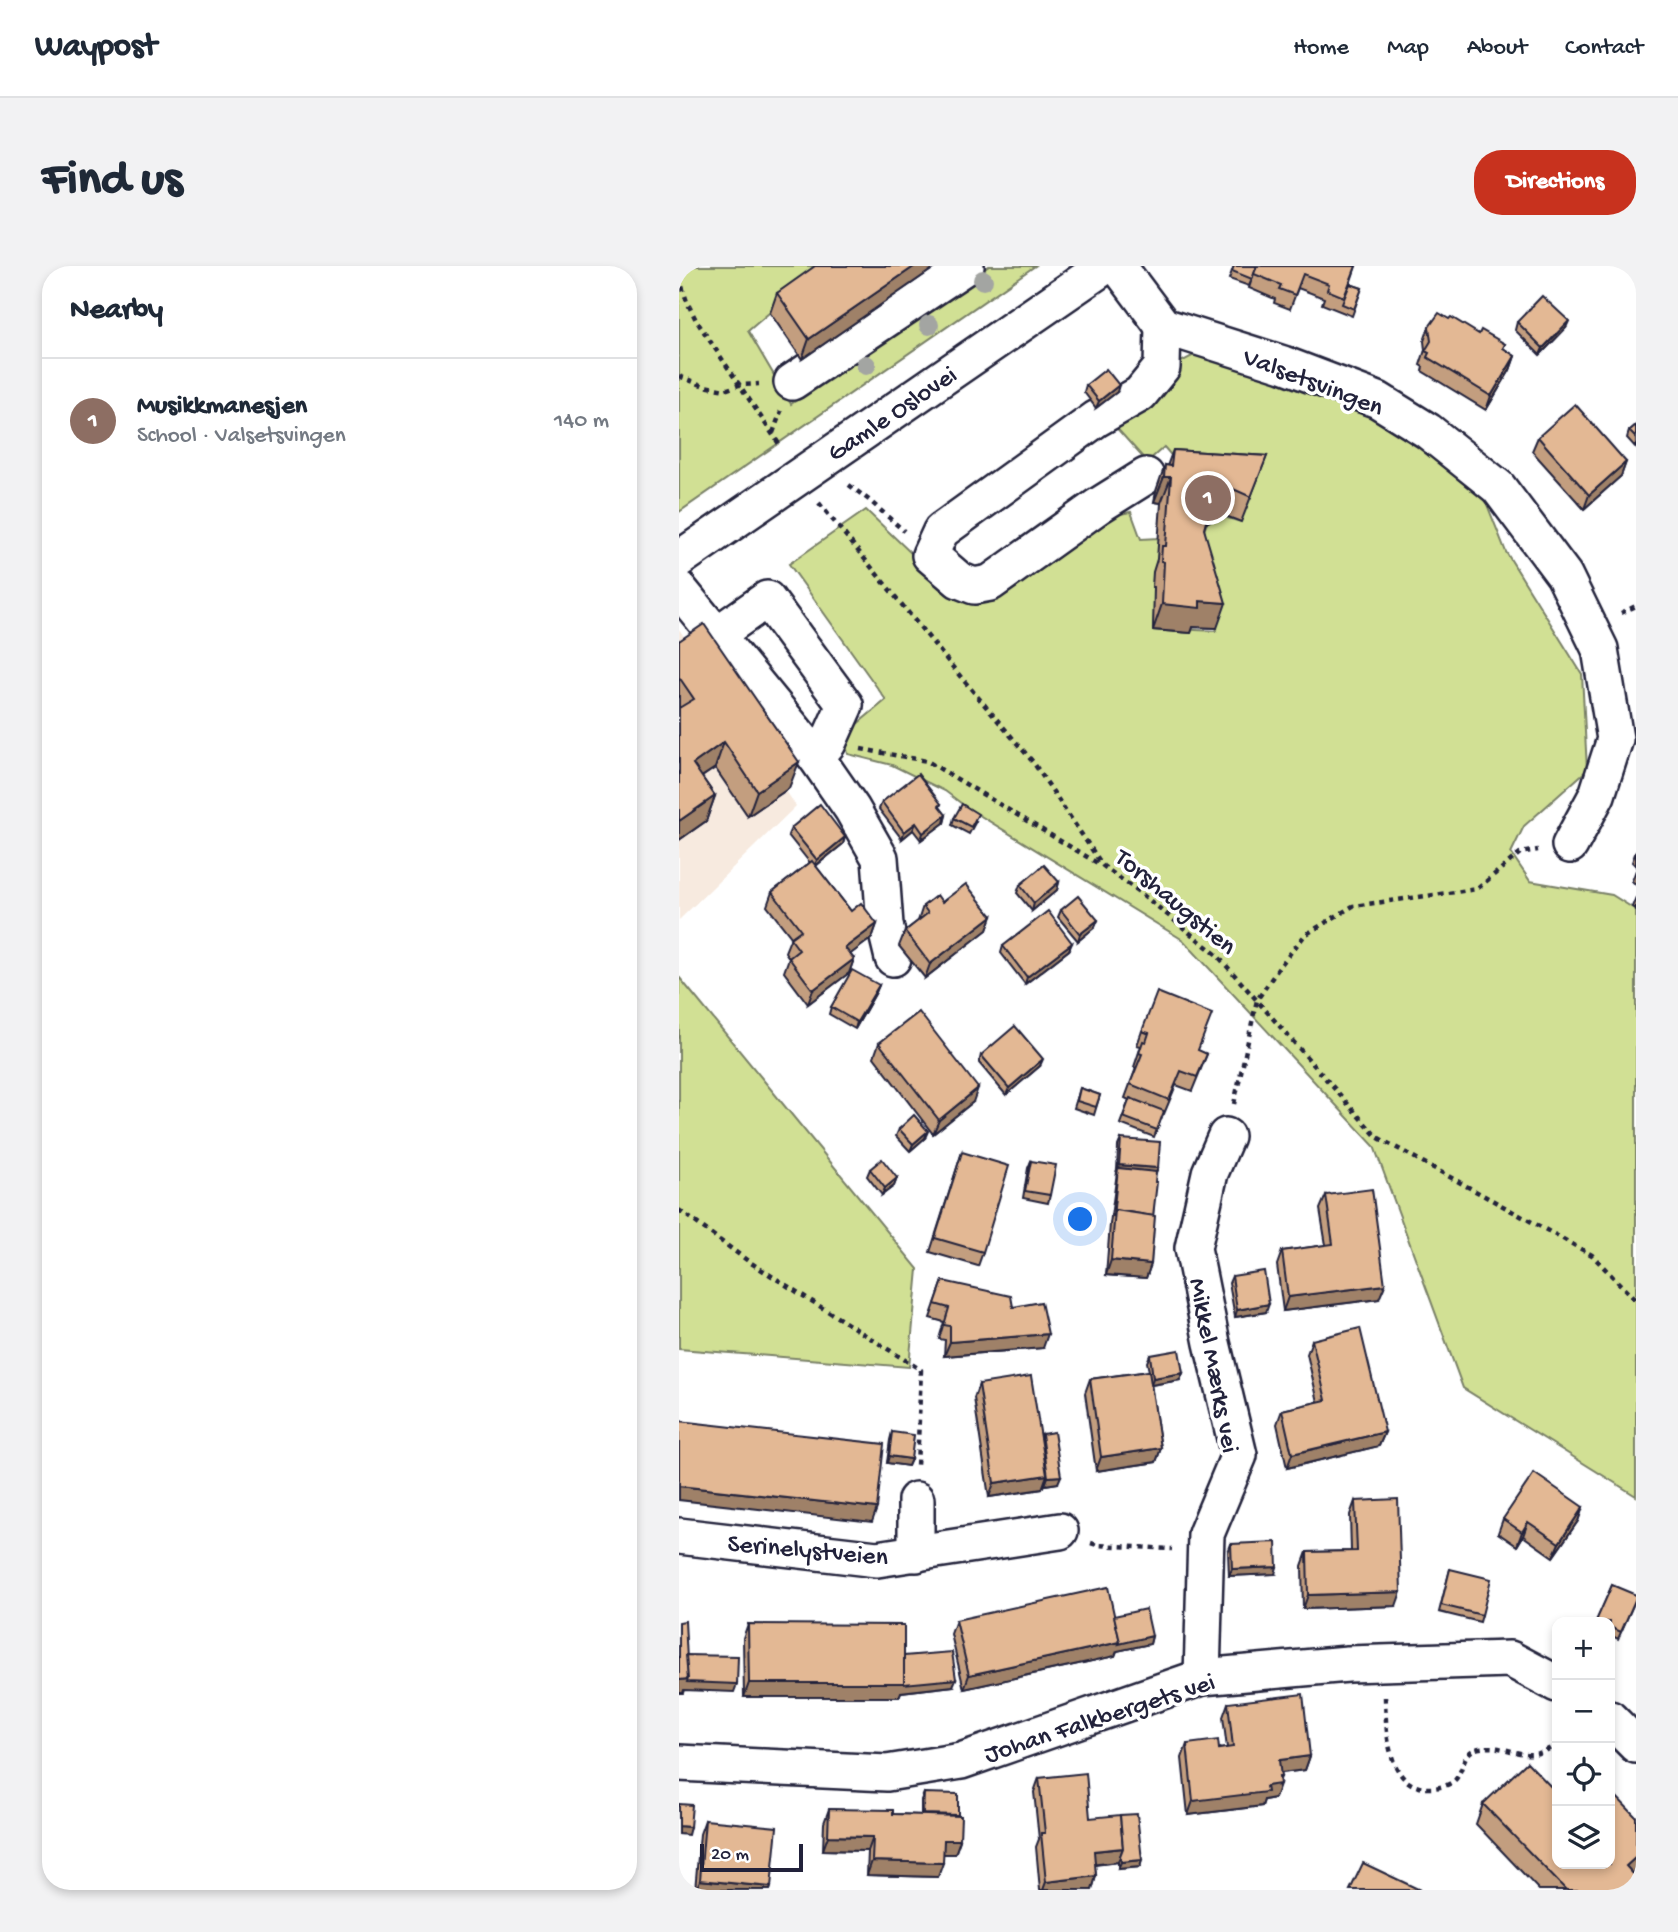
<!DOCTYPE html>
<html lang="en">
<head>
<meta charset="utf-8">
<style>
  :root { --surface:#fff; --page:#f2f2f3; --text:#1f2937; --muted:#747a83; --line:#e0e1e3; --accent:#c8321e }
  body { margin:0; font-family:"Gochi Hand",sans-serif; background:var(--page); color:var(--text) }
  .controls { position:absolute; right:21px; bottom:21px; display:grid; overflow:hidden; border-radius:14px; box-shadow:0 4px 10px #0003 }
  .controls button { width:63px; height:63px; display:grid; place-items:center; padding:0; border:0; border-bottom:2px solid var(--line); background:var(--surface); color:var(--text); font:35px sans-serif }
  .scale { position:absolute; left:21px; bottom:18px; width:103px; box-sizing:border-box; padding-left:7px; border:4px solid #22223b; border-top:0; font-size:19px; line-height:24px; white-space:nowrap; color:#22223b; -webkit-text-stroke:5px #fff; paint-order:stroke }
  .you { position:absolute; left:402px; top:954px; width:24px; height:24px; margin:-18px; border:5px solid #fff; border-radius:50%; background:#1a73e8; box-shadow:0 0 0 10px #1a73e833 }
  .badge { display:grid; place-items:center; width:46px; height:46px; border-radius:50%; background:var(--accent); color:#fff; font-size:23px; font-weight:700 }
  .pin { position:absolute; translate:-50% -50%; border:4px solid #fff; box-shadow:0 2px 7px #0006 }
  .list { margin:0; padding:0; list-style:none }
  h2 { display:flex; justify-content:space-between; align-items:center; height:91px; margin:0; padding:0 28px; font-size:30px }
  h2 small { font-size:23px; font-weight:400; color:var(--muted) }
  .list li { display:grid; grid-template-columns:46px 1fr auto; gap:21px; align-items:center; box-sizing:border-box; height:126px; padding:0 28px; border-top:2px solid var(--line) }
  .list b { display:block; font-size:26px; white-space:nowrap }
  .list p { margin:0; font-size:23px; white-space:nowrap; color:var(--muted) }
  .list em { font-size:23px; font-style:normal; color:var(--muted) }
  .icon { flex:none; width:38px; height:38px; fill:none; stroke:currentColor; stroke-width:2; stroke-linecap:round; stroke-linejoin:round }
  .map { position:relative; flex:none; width:957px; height:1624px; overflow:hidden; border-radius:28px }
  header { display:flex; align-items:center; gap:42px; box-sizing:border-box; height:98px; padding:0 35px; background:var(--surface); border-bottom:2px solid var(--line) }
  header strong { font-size:33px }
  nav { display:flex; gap:38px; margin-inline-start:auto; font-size:24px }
  .intro { display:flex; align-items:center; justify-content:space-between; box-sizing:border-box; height:168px; padding:0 42px }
  h1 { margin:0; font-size:49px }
  .button { padding:18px 32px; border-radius:28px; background:var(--accent); color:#fff; font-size:24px; font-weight:700 }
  main { display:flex; gap:42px; padding:0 42px }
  aside { flex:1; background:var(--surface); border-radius:28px; box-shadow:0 4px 10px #0003 }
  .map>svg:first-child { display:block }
  .built { fill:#f7eadf }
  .green { fill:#d1e094; stroke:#7a8168; stroke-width:2 }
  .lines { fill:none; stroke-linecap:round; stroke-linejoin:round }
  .minor-casing { stroke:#22223b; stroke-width:40 }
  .path { stroke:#22223b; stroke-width:4.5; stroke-dasharray:5 5; stroke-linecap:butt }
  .minor { stroke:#fff; stroke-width:35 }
  .tree { fill:#a3a5a2 }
  .wall { fill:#c39e7f; stroke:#22223b; stroke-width:2 }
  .shaded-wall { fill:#9f8168; stroke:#22223b; stroke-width:2 }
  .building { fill:#e3b894; stroke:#22223b; stroke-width:2 }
  .labels { text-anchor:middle; stroke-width:7; stroke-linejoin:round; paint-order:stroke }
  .street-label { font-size:26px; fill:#22223b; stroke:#fff }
</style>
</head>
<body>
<header>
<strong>Waypost</strong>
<nav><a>Home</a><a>Map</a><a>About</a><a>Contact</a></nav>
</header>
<div class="intro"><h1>Find us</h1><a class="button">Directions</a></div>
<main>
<aside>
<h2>Nearby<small></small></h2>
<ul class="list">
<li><span class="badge" style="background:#8d6e63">1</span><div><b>Musikkmanesjen</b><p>School · Valsetsvingen</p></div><em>140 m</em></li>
</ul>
</aside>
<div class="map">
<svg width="957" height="1624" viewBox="0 0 957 1624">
  <rect width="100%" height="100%" fill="#fff"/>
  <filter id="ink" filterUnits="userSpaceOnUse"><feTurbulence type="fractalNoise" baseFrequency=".0143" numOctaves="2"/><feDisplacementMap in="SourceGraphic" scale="14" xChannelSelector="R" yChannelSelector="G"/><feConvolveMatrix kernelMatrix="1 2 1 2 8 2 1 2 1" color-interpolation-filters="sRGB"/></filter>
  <g filter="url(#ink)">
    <polygon class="built" points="0,363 117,540 0,654"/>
    <g class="green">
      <polygon points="0,0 158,0 90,47 69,65 112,138 310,0 356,0 0,246"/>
      <polygon points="517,88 599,111 692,151 743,184 807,236 827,286 903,408 908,504 845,560 832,587 851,615 933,629 957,644 957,1230 784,1122 695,880 504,674 287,541 266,525 213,499 169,488 165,469 207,434 110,298 187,244 278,331 424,251 452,246 462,273 480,272 474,362 537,365 516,287 532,247 562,256 510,210 485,181 468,196 434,158 498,98"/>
      <polygon points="0,711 239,1003 230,1101 0,1083"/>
    </g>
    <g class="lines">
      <g class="minor-casing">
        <g id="minor">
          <polyline points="439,0 484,60 604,98 699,134 749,165 819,221 885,309 921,383 936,473 918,529 891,579"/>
          <polyline points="113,116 287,0"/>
          <polyline points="467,210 419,240 311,317 295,320 280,314 251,289 262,265 417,153 461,128 483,101 484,60"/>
          <polyline points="0,293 426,0"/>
          <polyline points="0,323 137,491 173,543 201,592 206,659 214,692"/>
          <polyline points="37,369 88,333 166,439 149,477 137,491"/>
          <polyline points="0,1270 198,1293 381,1265"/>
          <polyline points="237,1288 237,1234"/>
          <polyline points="523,1411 527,1268 560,1189 533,1077 514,982 531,907 547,870"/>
          <polyline points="931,1453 957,1479"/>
          <polyline points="0,1497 208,1507 282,1495 523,1411 669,1398 831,1393 878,1418"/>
        </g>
      </g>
      <g class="path">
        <polyline points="0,11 8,36 17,54 102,181"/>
        <polyline points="0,110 25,120 46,124 60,119 80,118"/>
        <polyline points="94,167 102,145"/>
        <polyline points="170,219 190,234 225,265"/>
        <polyline points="140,237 281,410 354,496 424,600 464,629 538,689 698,871 913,989 957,1035"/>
        <polyline points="942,347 957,340"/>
        <polyline points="182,483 248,495 420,598"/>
        <polyline points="555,838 578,734 601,700 626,669 674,640 798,623 841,587 859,584"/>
        <polyline points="0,944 69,995 242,1104 238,1201"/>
        <polyline points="412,1277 418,1279 493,1283"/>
        <path d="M706 1431C707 1461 707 1524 751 1522 759 1522 770 1520 776 1514 786 1503 782 1485 801 1482 833 1477 846 1501 878 1478"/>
      </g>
      <use href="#minor" class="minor"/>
    </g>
    <g class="tree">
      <circle cx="304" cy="14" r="10"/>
      <circle cx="250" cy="59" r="10"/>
      <circle cx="187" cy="99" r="10"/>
    </g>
    <g class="wall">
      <polygon points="258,0 123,93 91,47 98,27"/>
      <polygon points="555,0 677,0 671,18 683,22 673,50 643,38 645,32 619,22 611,43 595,37 596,33 570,22 574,10 570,20 550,13"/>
      <polygon points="838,56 887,62 861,89 836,64"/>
      <polygon points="750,61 800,68 826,78 824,82 836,90 831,104 807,144 743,105 744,101 741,99 746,84 745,75"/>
      <polygon points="407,119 438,126 417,142 405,126"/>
      <polygon points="957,159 957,182 948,172 950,165"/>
      <polygon points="859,171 947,196 942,210 905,243 853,185"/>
      <polygon points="494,184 588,190 562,256 542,248 526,258 525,263 538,362 514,361 512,367 474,364 475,321 473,321 474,306 478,293 482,237 475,236 477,225 486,199 488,200"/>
      <polygon points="0,375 110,522 69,550 36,502 23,511 36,530 27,555 0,574"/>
      <polygon points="203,536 262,538 261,541 267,549 265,557 242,574 234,564 223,573 200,543"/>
      <polygon points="275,552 297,555 290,568 273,559"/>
      <polygon points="112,562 166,571 164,578 137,600 172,645 198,658 193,672 171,688 175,693 170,707 129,738 105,706 110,692 106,686 112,671 88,640 93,626 131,597 109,569"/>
      <polygon points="957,585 957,600 953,596"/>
      <polygon points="957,604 957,619 953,615"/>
      <polygon points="380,616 378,624 353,645 338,627 341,619"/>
      <polygon points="957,631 957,644 953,641"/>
      <polygon points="263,636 313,650 308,664 246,712 220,680 226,665 239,655 244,640"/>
      <polygon points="382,644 419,654 416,661 399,675 379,651"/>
      <polygon points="324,680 390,684 346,718 322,687"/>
      <polygon points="200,719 197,726 176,763 150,748 152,741"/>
      <polygon points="463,765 528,788 513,825 497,819 485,848 484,848 475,871 441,858 450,834 446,832 457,802 455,801 462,780 458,779"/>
      <polygon points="200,777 294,836 254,868 195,791"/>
      <polygon points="302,789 361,800 327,829 300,797"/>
      <polygon points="401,822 421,829 415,849 395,842"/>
      <polygon points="220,863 246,872 231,885 217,870"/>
      <polygon points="442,873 476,908 472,998 467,1012 427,1009 431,958 438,906 439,880"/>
      <polygon points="283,886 304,986 299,1000 251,986"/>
      <polygon points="352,895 371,929 369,937 344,932 349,902"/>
      <polygon points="191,903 218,912 215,920 203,929 188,910"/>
      <polygon points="647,929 700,1033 604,1045 598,999 603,985 647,979 641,943"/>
      <polygon points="553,1010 587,1046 556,1051 550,1017"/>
      <polygon points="264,1015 334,1041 364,1082 265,1090 266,1074 260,1073 265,1056 251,1052"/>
      <polygon points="633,1074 706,1166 700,1180 608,1202 598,1158 603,1144 639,1136 628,1088"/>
      <polygon points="471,1089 504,1107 501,1114 472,1119 482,1182 477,1196 417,1205 406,1127 411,1113 470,1105 468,1096"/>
      <polygon points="300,1118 362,1170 363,1168 379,1217 366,1219 366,1214 363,1223 310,1231 295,1132"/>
      <polygon points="213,1166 232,1193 229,1200 208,1197 211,1174"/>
      <polygon points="676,1235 717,1340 624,1343 623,1300 628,1286 672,1285 671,1249"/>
      <polygon points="904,1241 899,1255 874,1291 844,1270 838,1280 819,1267 824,1253"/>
      <polygon points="552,1278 596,1308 550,1310 549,1286"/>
      <polygon points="771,1303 803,1349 801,1356 760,1346"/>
      <polygon points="933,1319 955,1337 939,1373 931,1369 931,1356 917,1356"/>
      <polygon points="435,1350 473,1370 471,1378 438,1385 436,1390 285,1423 272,1368 277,1354"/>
      <polygon points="69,1358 225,1390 274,1420 222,1426 220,1431 65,1431 64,1372"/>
      <polygon points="549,1437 631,1490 626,1504 601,1507 596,1532 585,1534 583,1540 509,1549 503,1492 508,1478 540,1483 548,1482 544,1451"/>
      <polygon points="360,1512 463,1594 461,1601 439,1603 439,1596 416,1599 417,1610 413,1624 361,1624 357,1581 360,1573 355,1526"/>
      <polygon points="245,1527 279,1550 281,1574 276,1588 264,1588 259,1611 188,1609 189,1585 144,1584 145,1557 150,1543 214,1548 242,1549 242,1534"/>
      <polygon points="804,1538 878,1598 957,1551 957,1604 954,1607 957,1610 957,1611 952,1624 860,1624 797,1558"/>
      <polygon points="26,1554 92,1621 91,1624 16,1624 21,1568"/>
    </g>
    <g class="shaded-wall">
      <polygon points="236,0 258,0 123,93 130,73"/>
      <polygon points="890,55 887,62 861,89 864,82"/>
      <polygon points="836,90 831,104 807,144 812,130"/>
      <polygon points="440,119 438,126 417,142 420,135"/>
      <polygon points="947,196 942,210 905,243 910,229"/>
      <polygon points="485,211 492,211 482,237 475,236"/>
      <polygon points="552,222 542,248 524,259 533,234"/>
      <polygon points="521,335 547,337 538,362 514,361 512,367 474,364 483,338"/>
      <polygon points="45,476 36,502 4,523 14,498"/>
      <polygon points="120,496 110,522 69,550 78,525"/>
      <polygon points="36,530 27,555 0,574 0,555"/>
      <polygon points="267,549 265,557 242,574 244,567"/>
      <polygon points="237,557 234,564 223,573 225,566"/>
      <polygon points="166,571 164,578 135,601 138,594"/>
      <polygon points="380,616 378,624 353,645 355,637"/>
      <polygon points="313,650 308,664 246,712 251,698"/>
      <polygon points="419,654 416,661 399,675 401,668"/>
      <polygon points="198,658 193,672 161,696 166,682"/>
      <polygon points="393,677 390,684 346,718 348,711"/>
      <polygon points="175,693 170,707 129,738 134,724"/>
      <polygon points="200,719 197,726 176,763 178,756"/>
      <polygon points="364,793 361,800 327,829 330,822"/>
      <polygon points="299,822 294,836 254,868 260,854"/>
      <polygon points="249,865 246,872 231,885 234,878"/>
      <polygon points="440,899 479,902 476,909 439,902 437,906"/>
      <polygon points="218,912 215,920 203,929 206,922"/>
      <polygon points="432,994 472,998 467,1012 427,1009"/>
      <polygon points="706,1019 700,1033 604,1045 609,1031"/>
      <polygon points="590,1038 587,1046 556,1051 558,1044"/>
      <polygon points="369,1068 364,1082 265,1090 271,1076"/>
      <polygon points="504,1107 501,1114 472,1119 474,1112"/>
      <polygon points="706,1166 700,1180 608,1202 613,1188"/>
      <polygon points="482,1182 477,1196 417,1205 422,1191"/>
      <polygon points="210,1190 232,1193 229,1200 208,1197"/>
      <polygon points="368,1209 363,1223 310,1231 315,1217"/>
      <polygon points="382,1210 379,1217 366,1219 369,1211"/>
      <polygon points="0,1220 198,1242 193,1256 0,1234"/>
      <polygon points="904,1241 899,1255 874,1291 880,1277"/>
      <polygon points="849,1256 844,1270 838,1280 843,1266"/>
      <polygon points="598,1301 596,1308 550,1310 553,1303"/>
      <polygon points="722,1326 717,1340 624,1343 629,1329"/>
      <polygon points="473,1370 471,1378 438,1385 436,1390 285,1423 290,1409 441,1376"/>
      <polygon points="9,1413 58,1418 55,1426 5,1424 4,1427 0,1427 0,1414"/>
      <polygon points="277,1413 274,1420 222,1426 220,1431 65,1431 70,1417"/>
      <polygon points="631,1490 626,1504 594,1508 600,1494"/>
      <polygon points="600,1511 602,1511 599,1519 601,1518 596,1532 585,1534 583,1540 509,1549 514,1535 587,1520"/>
      <polygon points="0,1560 11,1561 9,1569 0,1568"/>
      <polygon points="149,1570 194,1571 189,1585 144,1584"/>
      <polygon points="265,1574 281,1574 276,1588 259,1588"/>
      <polygon points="444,1582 439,1596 410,1599 415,1585"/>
      <polygon points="957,1591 957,1604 940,1620 947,1600"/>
      <polygon points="463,1594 461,1601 439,1603 442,1596"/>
      <polygon points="193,1595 264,1597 259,1611 188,1609"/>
      <polygon points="417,1610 413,1624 364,1624 367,1616"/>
      <polygon points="957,1611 952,1624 948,1624 950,1618"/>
      <polygon points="21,1614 92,1621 91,1624 17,1624"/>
    </g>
    <g class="building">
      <polygon points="136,0 236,0 130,73 98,27"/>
      <polygon points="555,0 578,0 573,13 553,5"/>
      <polygon points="578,0 677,0 665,31 648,24 650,18 624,8 616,29 600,23 602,19 575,8"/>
      <polygon points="671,18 683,22 675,43 663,38"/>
      <polygon points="863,30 890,55 864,82 838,56"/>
      <polygon points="760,47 770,53 772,51 800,68 802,64 826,78 824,82 836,90 812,130 748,91 750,87 746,85 752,75 750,61"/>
      <polygon points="427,103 440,119 420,135 407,119"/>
      <polygon points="896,138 947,196 910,229 859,171"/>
      <polygon points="957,159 957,172 950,165"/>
      <polygon points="494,184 588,190 572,231 552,222 533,234 525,263 547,337 521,335 521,342 483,338 485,296 482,295 483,280 487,280 492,211 485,211 486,199 492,200"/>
      <polygon points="25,358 120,496 78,525 45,476 14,498 36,530 0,555 0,442 15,433 0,411 0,375"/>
      <polygon points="239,508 262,538 260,540 267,549 244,567 237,557 225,566 203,536"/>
      <polygon points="141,538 166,571 138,594 112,562"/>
      <polygon points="283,538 299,548 292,561 275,552"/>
      <polygon points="133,595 172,645 182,637 198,658 166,682 175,693 134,724 110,692 120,684 111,672 122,664 93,626"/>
      <polygon points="365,599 380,616 355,637 341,619"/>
      <polygon points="287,618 313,650 251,698 226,665 249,647 244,640 258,629 263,636"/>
      <polygon points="399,630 419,654 401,668 382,644"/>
      <polygon points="369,645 393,677 348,711 324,680"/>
      <polygon points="173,704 200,719 178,756 152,741"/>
      <polygon points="478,726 533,748 519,784 528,788 518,811 502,805 490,834 451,818 463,788 460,787 464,775 467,776 470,767 463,765"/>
      <polygon points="240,746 299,822 260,854 200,777"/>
      <polygon points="336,760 364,793 330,822 302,789"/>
      <polygon points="401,822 421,829 417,841 398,835"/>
      <polygon points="451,832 485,845 478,864 444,851"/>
      <polygon points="235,849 249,865 234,878 220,863"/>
      <polygon points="442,873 481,876 479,902 440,899"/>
      <polygon points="283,886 330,900 304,986 256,972"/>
      <polygon points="203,893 218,912 206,922 191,903"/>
      <polygon points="352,895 377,899 371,929 346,925"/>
      <polygon points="439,902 477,906 476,916 478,916 474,950 436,944 434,951"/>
      <polygon points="693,923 706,1019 609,1031 603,985 654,978 647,929"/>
      <polygon points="436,944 476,950 472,998 432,994"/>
      <polygon points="585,1005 590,1038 558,1044 553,1010"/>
      <polygon points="264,1015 332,1030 334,1041 362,1036 369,1068 271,1076 271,1060 265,1059 270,1042 256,1038"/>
      <polygon points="681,1062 706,1166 613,1188 603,1144 647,1134 633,1074"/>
      <polygon points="500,1084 504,1107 474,1112 471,1089"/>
      <polygon points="470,1105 482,1182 422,1191 411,1113"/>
      <polygon points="352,1110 368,1209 315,1217 300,1118"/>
      <polygon points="0,1155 205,1178 198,1242 0,1220"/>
      <polygon points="213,1166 235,1169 232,1193 210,1190"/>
      <polygon points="375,1166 382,1210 369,1211 363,1168"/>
      <polygon points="855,1207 904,1241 880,1277 849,1256 843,1266 824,1253"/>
      <polygon points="719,1233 722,1326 629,1329 628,1286 678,1285 676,1235"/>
      <polygon points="597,1276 598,1301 553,1303 552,1278"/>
      <polygon points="771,1303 812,1313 803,1349 762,1339"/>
      <polygon points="933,1319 957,1329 957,1332 942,1366 931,1361 931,1356 920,1356 917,1355"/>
      <polygon points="429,1321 441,1376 290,1409 277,1354"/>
      <polygon points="467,1343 473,1370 440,1378 441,1376 435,1350"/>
      <polygon points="6,1355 9,1413 0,1414 0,1356"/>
      <polygon points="69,1358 225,1359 225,1417 70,1417"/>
      <polygon points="273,1386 277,1413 225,1418 225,1390"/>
      <polygon points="7,1389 59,1390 58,1418 8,1416 9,1413"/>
      <polygon points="624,1428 631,1490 600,1494 602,1511 600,1511 601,1518 587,1520 588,1526 514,1535 508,1478 539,1474 540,1483 554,1481 549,1437"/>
      <polygon points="848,1496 878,1527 878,1598 931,1598 931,1524 957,1551 957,1591 947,1600 957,1611 950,1618 953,1621 949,1624 887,1624 804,1538"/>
      <polygon points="407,1507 411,1552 441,1549 444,1582 415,1585 417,1610 367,1616 362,1567 366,1567 360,1512"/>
      <polygon points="245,1527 279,1528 279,1549 244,1548"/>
      <polygon points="0,1538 13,1539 11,1561 0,1560"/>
      <polygon points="150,1543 214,1544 214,1548 282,1550 281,1574 265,1574 264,1597 193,1595 194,1571 149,1570"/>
      <polygon points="458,1548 463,1594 442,1596 441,1590 444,1582 441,1549"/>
      <polygon points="26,1554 98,1561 92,1621 21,1614"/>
      <polygon points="684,1597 741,1624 671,1624"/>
    </g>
  </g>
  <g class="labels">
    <g class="street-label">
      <text transform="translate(635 114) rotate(21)" y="9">Valsetsvingen</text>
      <text transform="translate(212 146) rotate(-34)" y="9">Gamle Oslovei</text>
      <text transform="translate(498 634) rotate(40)" y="9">Torshaugstien</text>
      <text transform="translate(537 1099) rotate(79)" y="9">Mikkel Mærks vei</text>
      <text transform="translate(129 1282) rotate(5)" y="9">Serinelystveien</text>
      <text transform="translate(420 1450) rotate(-18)" y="9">Johan Falkbergets vei</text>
    </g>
  </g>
</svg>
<div class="controls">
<button>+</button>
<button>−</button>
<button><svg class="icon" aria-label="locate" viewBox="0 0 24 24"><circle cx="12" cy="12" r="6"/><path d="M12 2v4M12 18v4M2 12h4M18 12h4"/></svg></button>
<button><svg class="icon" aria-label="layers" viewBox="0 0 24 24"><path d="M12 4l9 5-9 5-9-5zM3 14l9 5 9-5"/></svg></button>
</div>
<div class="scale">20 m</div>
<div class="you"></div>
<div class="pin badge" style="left:529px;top:232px;background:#8d6e63">1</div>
</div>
</main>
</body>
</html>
